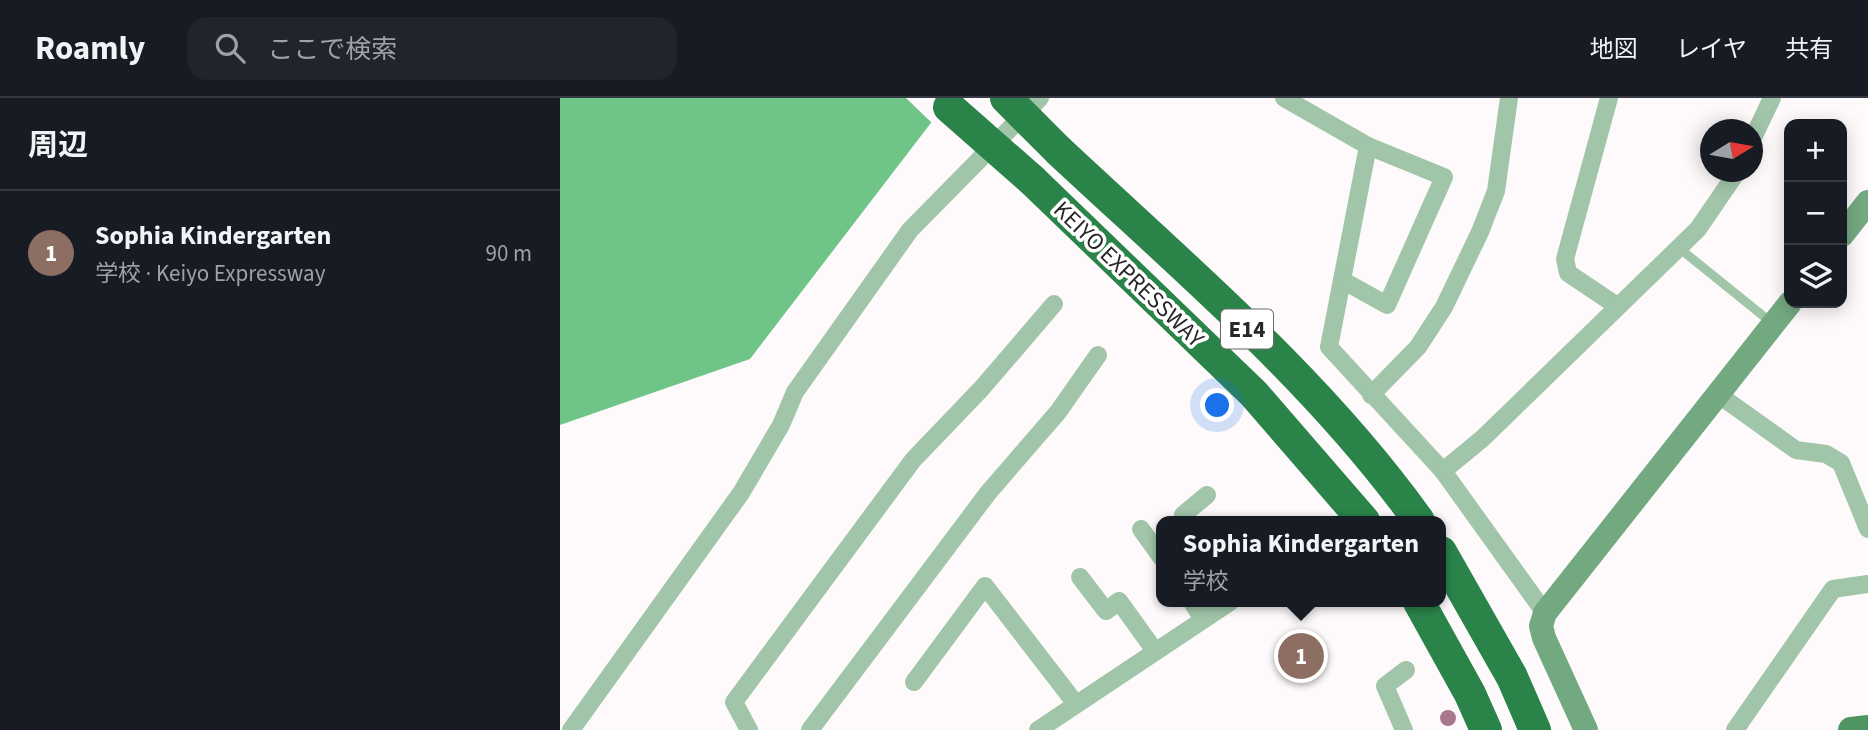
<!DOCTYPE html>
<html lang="ja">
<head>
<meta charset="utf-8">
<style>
  :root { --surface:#171b24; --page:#20242c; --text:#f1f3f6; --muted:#9ea1a6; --line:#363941; --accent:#2563eb }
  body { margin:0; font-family:"Source Sans 3","Noto Sans JP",sans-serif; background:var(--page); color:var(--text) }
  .controls { position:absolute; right:21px; top:21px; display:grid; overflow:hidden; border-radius:14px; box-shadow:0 4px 18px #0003 }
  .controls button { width:63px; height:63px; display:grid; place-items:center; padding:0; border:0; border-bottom:2px solid var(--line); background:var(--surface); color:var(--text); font:35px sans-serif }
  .compass { position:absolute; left:1140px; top:21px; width:63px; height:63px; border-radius:50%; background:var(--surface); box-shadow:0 4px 18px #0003; rotate:79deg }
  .you { position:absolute; left:658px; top:308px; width:24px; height:24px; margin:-18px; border:5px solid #fff; border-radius:50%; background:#1a73e8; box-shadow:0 0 0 10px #1a73e833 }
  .badge { display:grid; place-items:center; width:46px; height:46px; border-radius:50%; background:var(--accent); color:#fff; font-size:23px; font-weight:700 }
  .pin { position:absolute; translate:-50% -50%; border:4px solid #fff; box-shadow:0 2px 7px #0006 }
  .popup { position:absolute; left:596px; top:418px; width:290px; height:91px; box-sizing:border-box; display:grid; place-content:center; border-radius:14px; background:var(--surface); filter:drop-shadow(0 2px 5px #0005); font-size:23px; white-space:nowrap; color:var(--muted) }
  .popup b { font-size:26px; color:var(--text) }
  .popup::after { content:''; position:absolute; left:50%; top:100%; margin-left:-14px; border:14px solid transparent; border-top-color:var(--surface) }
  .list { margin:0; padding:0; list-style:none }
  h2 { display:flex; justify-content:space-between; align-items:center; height:91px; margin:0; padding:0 28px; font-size:30px }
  h2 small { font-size:23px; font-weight:400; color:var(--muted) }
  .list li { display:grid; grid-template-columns:46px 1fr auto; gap:21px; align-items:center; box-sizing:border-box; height:126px; padding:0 28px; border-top:2px solid var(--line) }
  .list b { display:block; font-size:26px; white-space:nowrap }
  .list p { margin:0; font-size:23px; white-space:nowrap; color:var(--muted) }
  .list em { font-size:23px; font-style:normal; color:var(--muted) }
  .icon { flex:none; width:38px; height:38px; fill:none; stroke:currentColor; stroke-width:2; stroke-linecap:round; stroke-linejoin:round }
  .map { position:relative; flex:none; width:1308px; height:632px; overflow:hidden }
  header { display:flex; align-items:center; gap:42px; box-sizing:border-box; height:98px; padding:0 35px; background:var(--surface); border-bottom:2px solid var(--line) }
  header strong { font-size:33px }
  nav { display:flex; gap:38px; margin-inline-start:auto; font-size:24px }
  .search { width:490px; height:63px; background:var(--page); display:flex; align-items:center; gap:18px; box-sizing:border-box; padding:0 24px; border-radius:21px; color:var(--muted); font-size:26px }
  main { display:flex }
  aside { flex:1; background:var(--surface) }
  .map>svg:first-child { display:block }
  .water { fill:#6ec587 }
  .pier { fill:#fefafb }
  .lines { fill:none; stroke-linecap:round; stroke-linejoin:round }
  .lane { stroke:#a1c5a9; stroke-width:9 }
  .street { stroke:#a1c5a9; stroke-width:18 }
  .secondary { stroke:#73a981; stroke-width:24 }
  .primary { stroke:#4f9564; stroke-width:26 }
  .highway { stroke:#2a844a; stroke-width:32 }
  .highway-bridge { stroke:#2a844a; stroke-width:32 }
  .tree { fill:#a9778c }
  .labels { text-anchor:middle; stroke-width:7; stroke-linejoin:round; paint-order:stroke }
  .shield { fill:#fff; stroke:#6a6868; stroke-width:2 }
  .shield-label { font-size:23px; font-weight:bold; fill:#2a2728 }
  .street-label { font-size:24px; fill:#2a2728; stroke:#fff }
</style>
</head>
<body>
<header>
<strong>Roamly</strong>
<div class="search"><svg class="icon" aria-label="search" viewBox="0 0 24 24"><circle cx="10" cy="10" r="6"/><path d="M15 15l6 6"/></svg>ここで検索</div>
<nav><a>地図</a><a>レイヤ</a><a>共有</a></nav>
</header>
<main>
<aside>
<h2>周辺<small></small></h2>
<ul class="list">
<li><span class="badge" style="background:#8d6e63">1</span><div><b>Sophia Kindergarten</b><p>学校 · Keiyo Expressway</p></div><em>90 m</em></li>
</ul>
</aside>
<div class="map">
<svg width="1308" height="632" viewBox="0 0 1308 632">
  <rect width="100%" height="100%" fill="#fefafb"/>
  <polygon class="water" points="0,0 390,0 190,261 0,327"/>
  <polygon class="pier" points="346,0 393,0 374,27"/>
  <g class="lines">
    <polyline class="lane" points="1119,150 1212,225"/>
    <g class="street">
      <polyline points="724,0 808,48 769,249 883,373 985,515"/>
      <polyline points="1049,0 1005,161 1008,175 1057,208"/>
      <polyline points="1192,42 1212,0"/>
      <polyline points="782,182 827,207 884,79 808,48"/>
      <polyline points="811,297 858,249 884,209 920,134 936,93 949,0"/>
      <polyline points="1159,297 1236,352 1266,356 1281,365 1308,431"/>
      <polyline points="883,373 923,340 1138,131 1177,74"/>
      <polyline points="628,423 623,417 647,397"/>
      <polyline points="581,431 601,459"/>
      <polyline points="520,479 546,513 559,503 595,553"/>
      <polyline points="632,504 643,521"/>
      <polyline points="354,584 425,488 516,606"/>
      <polyline points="11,632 181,395 221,327 235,294 350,132 480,0"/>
      <polyline points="189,632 174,604 353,362 422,290 494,206"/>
      <polyline points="250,632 428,395 498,314 538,257"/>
      <polyline points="478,632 670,504"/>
      <polyline points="844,632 825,588 846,572"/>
      <polyline points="1175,632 1273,491 1308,486"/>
    </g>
    <g class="secondary">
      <polyline points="1282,137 1308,104"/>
      <polyline points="1026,632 984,540 981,528 985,515 1230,205"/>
    </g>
    <polyline class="primary" points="1291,632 1308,630"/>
    <g class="highway">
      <path d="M499 53C624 170 759 283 859 423"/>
      <polyline points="472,82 694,296 804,423"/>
      <polyline points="881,454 952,579 975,632"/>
      <polyline points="859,504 910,596 926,632"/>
    </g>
    <g class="highway-bridge">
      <polyline points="446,0 499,53"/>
      <polyline points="389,9 472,82"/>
    </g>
  </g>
  <circle class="tree" cx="888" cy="620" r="8"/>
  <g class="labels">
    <rect class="shield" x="661" y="211.5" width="52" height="39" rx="5"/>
    <g class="shield-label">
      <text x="687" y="239">E14</text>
    </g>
    <g class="street-label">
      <text transform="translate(569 176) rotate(44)" y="8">KEIYO EXPRESSWAY</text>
    </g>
  </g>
</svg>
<div class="controls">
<button>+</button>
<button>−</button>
<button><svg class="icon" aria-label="layers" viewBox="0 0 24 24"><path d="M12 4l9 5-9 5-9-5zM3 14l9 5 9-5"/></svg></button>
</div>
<svg class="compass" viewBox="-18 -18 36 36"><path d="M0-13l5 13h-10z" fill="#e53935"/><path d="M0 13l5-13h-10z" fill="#9ea1a6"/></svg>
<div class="you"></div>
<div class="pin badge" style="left:741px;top:558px;background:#8d6e63">1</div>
<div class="popup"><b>Sophia Kindergarten</b>学校</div>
</div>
</main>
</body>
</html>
